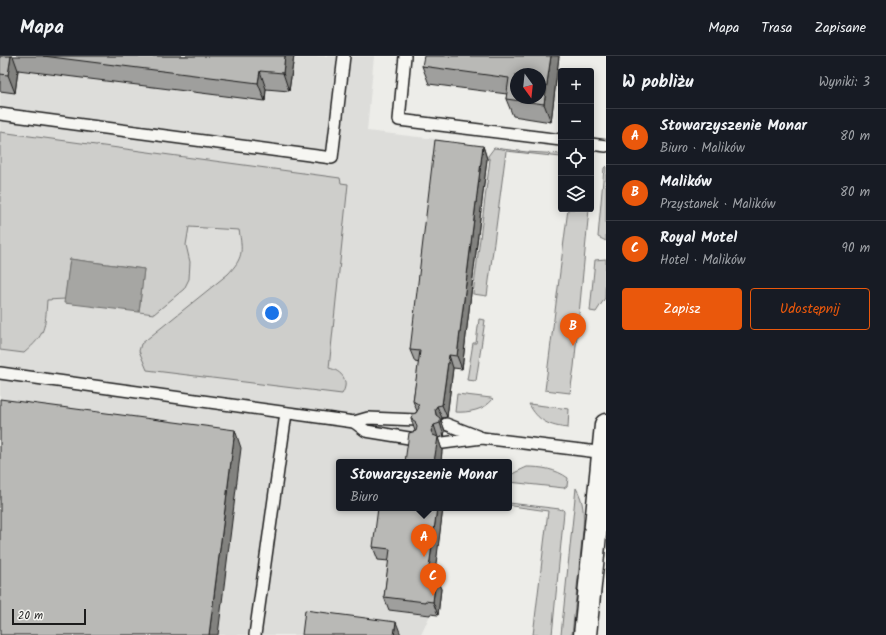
<!DOCTYPE html>
<html lang="pl">
<head>
<meta charset="utf-8">
<style>
  :root { --surface:#171b24; --page:#242831; --text:#f1f3f6; --muted:#9ea1a6; --line:#363941; --accent:#ea580c }
  body { margin:0; font-family:Kalam,sans-serif; background:var(--page); color:var(--text) }
  .controls { position:absolute; right:12px; top:12px; display:grid; overflow:hidden; border-radius:4px; box-shadow:0 2px 10px #0003 }
  .controls button { width:36px; height:36px; display:grid; place-items:center; padding:0; border:0; border-bottom:1px solid var(--line); background:var(--surface); color:var(--text); font:20px sans-serif }
  .compass { position:absolute; left:510px; top:12px; width:36px; height:36px; border-radius:50%; background:var(--surface); box-shadow:0 2px 10px #0003; rotate:165deg }
  .scale { position:absolute; left:12px; bottom:10px; width:74px; box-sizing:border-box; padding-left:4px; border:2px solid #1c1c1c; border-top:0; font-size:11px; line-height:14px; white-space:nowrap; color:#1c1c1c; -webkit-text-stroke:3px #f6f6f2; paint-order:stroke }
  .you { position:absolute; left:272px; top:257px; width:14px; height:14px; margin:-10px; border:3px solid #fff; border-radius:50%; background:#1a73e8; box-shadow:0 0 0 6px #1a73e833 }
  .badge { display:grid; place-items:center; width:26px; height:26px; border-radius:50%; background:var(--accent); color:#fff; font-size:13px; font-weight:700 }
  .pin { position:absolute; translate:-50% -33px; filter:drop-shadow(0 1px 2px #0008) }
  .pin::after { content:''; position:absolute; top:21px; width:14px; height:12px; background:inherit; clip-path:polygon(0 0,100% 0,50% 100%) }
  .popup { position:absolute; left:336px; top:403px; width:176px; height:52px; box-sizing:border-box; display:grid; place-content:center; border-radius:4px; background:var(--surface); filter:drop-shadow(0 1px 3px #0005); font-size:13px; white-space:nowrap; color:var(--muted) }
  .popup b { font-size:15px; color:var(--text) }
  .popup::after { content:''; position:absolute; left:50%; top:100%; margin-left:-8px; border:8px solid transparent; border-top-color:var(--surface) }
  .list { margin:0; padding:0; list-style:none }
  h2 { display:flex; justify-content:space-between; align-items:center; height:52px; margin:0; padding:0 16px; font-size:17px }
  h2 small { font-size:13px; font-weight:400; color:var(--muted) }
  .list li { display:grid; grid-template-columns:26px 1fr auto; gap:12px; align-items:center; box-sizing:border-box; height:56px; padding:0 16px; border-top:1px solid var(--line) }
  .list b { display:block; font-size:15px; white-space:nowrap }
  .list p { margin:0; font-size:13px; white-space:nowrap; color:var(--muted) }
  .list em { font-size:13px; font-style:normal; color:var(--muted) }
  .actions { display:flex; gap:8px; padding:12px 16px }
  .actions a { flex:1; padding:9px 0; border:1px solid var(--accent); border-radius:4px; text-align:center; font-size:14px; color:var(--accent) }
  .actions .main { background:var(--accent); color:#fff }
  .icon { flex:none; width:22px; height:22px; fill:none; stroke:currentColor; stroke-width:2; stroke-linecap:round; stroke-linejoin:round }
  .map { position:relative; flex:none; width:606px; height:579px; overflow:hidden }
  header { display:flex; align-items:center; gap:24px; box-sizing:border-box; height:56px; padding:0 20px; background:var(--surface); border-bottom:1px solid var(--line) }
  header strong { font-size:19px }
  nav { display:flex; gap:22px; margin-inline-start:auto; font-size:14px }
  main { display:flex }
  aside { flex:1; background:var(--surface) }
  .map>svg:first-child { display:block }
  .built { fill:#ddddda }
  .green { fill:#cececb; stroke:#757574 }
  .water { fill:#a6a6a3; stroke:#6f6f6d }
  .lines { fill:none; stroke-linecap:round; stroke-linejoin:round }
  .lane-casing { stroke:#1c1c1c; stroke-width:14 }
  .secondary-casing { stroke:#1c1c1c; stroke-width:25 }
  .lane { stroke:#f6f6f2; stroke-width:11 }
  .secondary { stroke:#f6f6f2; stroke-width:22 }
  .wall { fill:#9f9f9d; stroke:#1c1c1c }
  .shaded-wall { fill:#82827f; stroke:#1c1c1c }
  .building { fill:#b9b9b6; stroke:#1c1c1c; fill-rule:evenodd }
</style>
</head>
<body>
<header>
<strong>Mapa</strong>
<nav><a>Mapa</a><a>Trasa</a><a>Zapisane</a></nav>
</header>
<main>
<div class="map">
<svg width="606" height="579" viewBox="0 0 606 579">
  <rect width="100%" height="100%" fill="#edede9"/>
  <filter id="ink" filterUnits="userSpaceOnUse"><feTurbulence type="fractalNoise" baseFrequency=".025" numOctaves="2"/><feDisplacementMap in="SourceGraphic" scale="8" xChannelSelector="R" yChannelSelector="G"/><feConvolveMatrix kernelMatrix="1 2 1 2 8 2 1 2 1" color-interpolation-filters="sRGB"/></filter>
  <g filter="url(#ink)">
    <polygon class="built" points="0,0 374,0 367,75 444,84 440,97 453,312 441,406 339,406 339,452 384,452 378,504 395,506 389,554 430,559 421,579 0,579"/>
    <g class="green">
      <path d="M0 76 340 122 341 127 348 128 329 312C342 315 350 325 342 338L147 314 139 295 141 288 228 218C243 202 243 196 239 174L189 171 186 189 190 206 189 223 184 233 154 258 139 256 144 213 70 203 65 243 47 244C45 272 46 278 24 297L0 294Z"/>
      <polygon points="494,92 527,96 561,98 561,101 506,95 487,240 473,238 490,103 488,103 488,100"/>
      <polygon points="606,110 606,185 598,181 604,112"/>
      <polygon points="568,153 589,153 574,311 570,337 545,334"/>
      <polygon points="606,203 605,242 596,256 590,255 595,204"/>
      <polygon points="479,263 485,264 476,325 467,324 473,287 476,287"/>
      <path d="M457 338 491 342 493 343C485 354 468 357 455 356Z"/>
      <path d="M529 348 569 353 568 372C549 370 538 365 529 348Z"/>
      <path d="M527 411C541 411 556 413 568 422L567 430 564 432 509 426V420L516 416Z"/>
      <path d="M576 432C584 446 584 457 583 474L572 579H561Z"/>
      <polygon points="509,447 560,453 561,454 563,453 564,456 552,579 533,579 548,455 512,450"/>
    </g>
    <polygon class="water" points="70,203 144,213 139,256 64,247"/>
    <g class="lines">
      <g class="lane-casing">
        <g id="lane">
          <polyline points="405,0 399,64 561,84"/>
          <polyline points="0,58 332,102 344,0"/>
          <polyline points="591,88 606,90"/>
          <polyline points="0,317 354,366 368,362 417,364"/>
          <polyline points="354,366 366,375 415,383"/>
          <polyline points="446,368 482,382 606,397"/>
          <polyline points="443,387 482,382"/>
          <polyline points="255,579 286,357"/>
        </g>
      </g>
      <g class="secondary-casing">
        <polyline id="secondary" points="585,579 606,369"/>
      </g>
      <use href="#lane" class="lane"/>
      <use href="#secondary" class="secondary"/>
    </g>
    <g class="wall">
      <polygon points="0,0 294,0 289,35 266,33 265,45 18,14 15,37 0,35"/>
      <polygon points="559,0 551,66 513,60 506,43 507,38 429,28 422,10"/>
      <polygon points="483,90 487,103 462,313 453,312 447,361 442,362 441,364 445,375 444,380 438,382 442,394 441,406 405,406 415,375 411,363 417,355 413,345 419,307 415,306 410,294"/>
      <polygon points="443,452 434,520 441,533 438,559 430,558 430,559 389,554 384,541 389,505 378,504 373,491"/>
    </g>
    <g class="shaded-wall">
      <polygon points="11,0 13,0 18,14 15,37 8,19"/>
      <polygon points="285,0 294,0 289,35 283,17"/>
      <polygon points="551,0 559,0 551,66 544,48"/>
      <polygon points="260,15 266,33 265,45 258,27"/>
      <polygon points="483,90 487,103 462,313 457,300"/>
      <polygon points="449,299 453,312 447,361 442,349"/>
      <polygon points="437,350 442,362 441,364 445,375 444,380 440,367 436,359 435,353"/>
      <polygon points="434,369 442,394 441,406 434,406 436,388 431,375"/>
      <polygon points="235,374 241,392 218,579 209,579"/>
      <polygon points="437,452 443,452 433,532 428,519"/>
      <polygon points="436,521 441,533 438,559 433,546"/>
      <polygon points="396,566 401,579 394,579"/>
    </g>
    <g class="building">
      <polygon points="0,0 11,0 8,19 0,18"/>
      <polygon points="43,0 285,0 283,17 260,15 258,27"/>
      <path d="M424 0H551L544 48 506 43 509 22 422 10ZM516 18H540V42H516Z"/>
      <polygon points="435,84 483,90 457,300 449,299 442,349 437,350 435,353 436,359 440,362 440,367 434,369 431,375 433,379 438,381 434,406 405,406 409,377 416,375 417,371 415,365 411,363 412,358 416,357 419,352 418,348 413,345 420,295 410,294"/>
      <polygon points="0,343 235,374 209,579 0,579"/>
      <polygon points="378,452 437,452 428,519 436,521 433,546 425,545 425,546 384,541 390,493 373,491"/>
      <polygon points="305,554 396,566 394,579 302,579"/>
    </g>
  </g>
</svg>
<div class="controls">
<button>+</button>
<button>−</button>
<button><svg class="icon" aria-label="locate" viewBox="0 0 24 24"><circle cx="12" cy="12" r="6"/><path d="M12 2v4M12 18v4M2 12h4M18 12h4"/></svg></button>
<button><svg class="icon" aria-label="layers" viewBox="0 0 24 24"><path d="M12 4l9 5-9 5-9-5zM3 14l9 5 9-5"/></svg></button>
</div>
<svg class="compass" viewBox="-18 -18 36 36"><path d="M0-13l5 13h-10z" fill="#e53935"/><path d="M0 13l5-13h-10z" fill="#9ea1a6"/></svg>
<div class="scale">20 m</div>
<div class="you"></div>
<div class="pin badge" style="left:424px;top:501px">A</div>
<div class="popup"><b>Stowarzyszenie Monar</b>Biuro</div>
<div class="pin badge" style="left:573px;top:290px">B</div>
<div class="pin badge" style="left:433px;top:540px">C</div>
</div>
<aside>
<h2>W pobliżu<small>Wyniki: 3</small></h2>
<ul class="list">
<li><span class="badge">A</span><div><b>Stowarzyszenie Monar</b><p>Biuro · Malików</p></div><em>80 m</em></li>
<li><span class="badge">B</span><div><b>Malików</b><p>Przystanek · Malików</p></div><em>80 m</em></li>
<li><span class="badge">C</span><div><b>Royal Motel</b><p>Hotel · Malików</p></div><em>90 m</em></li>
</ul>
<div class="actions"><a class="main">Zapisz</a><a>Udostępnij</a></div>
</aside>
</main>
</body>
</html>
